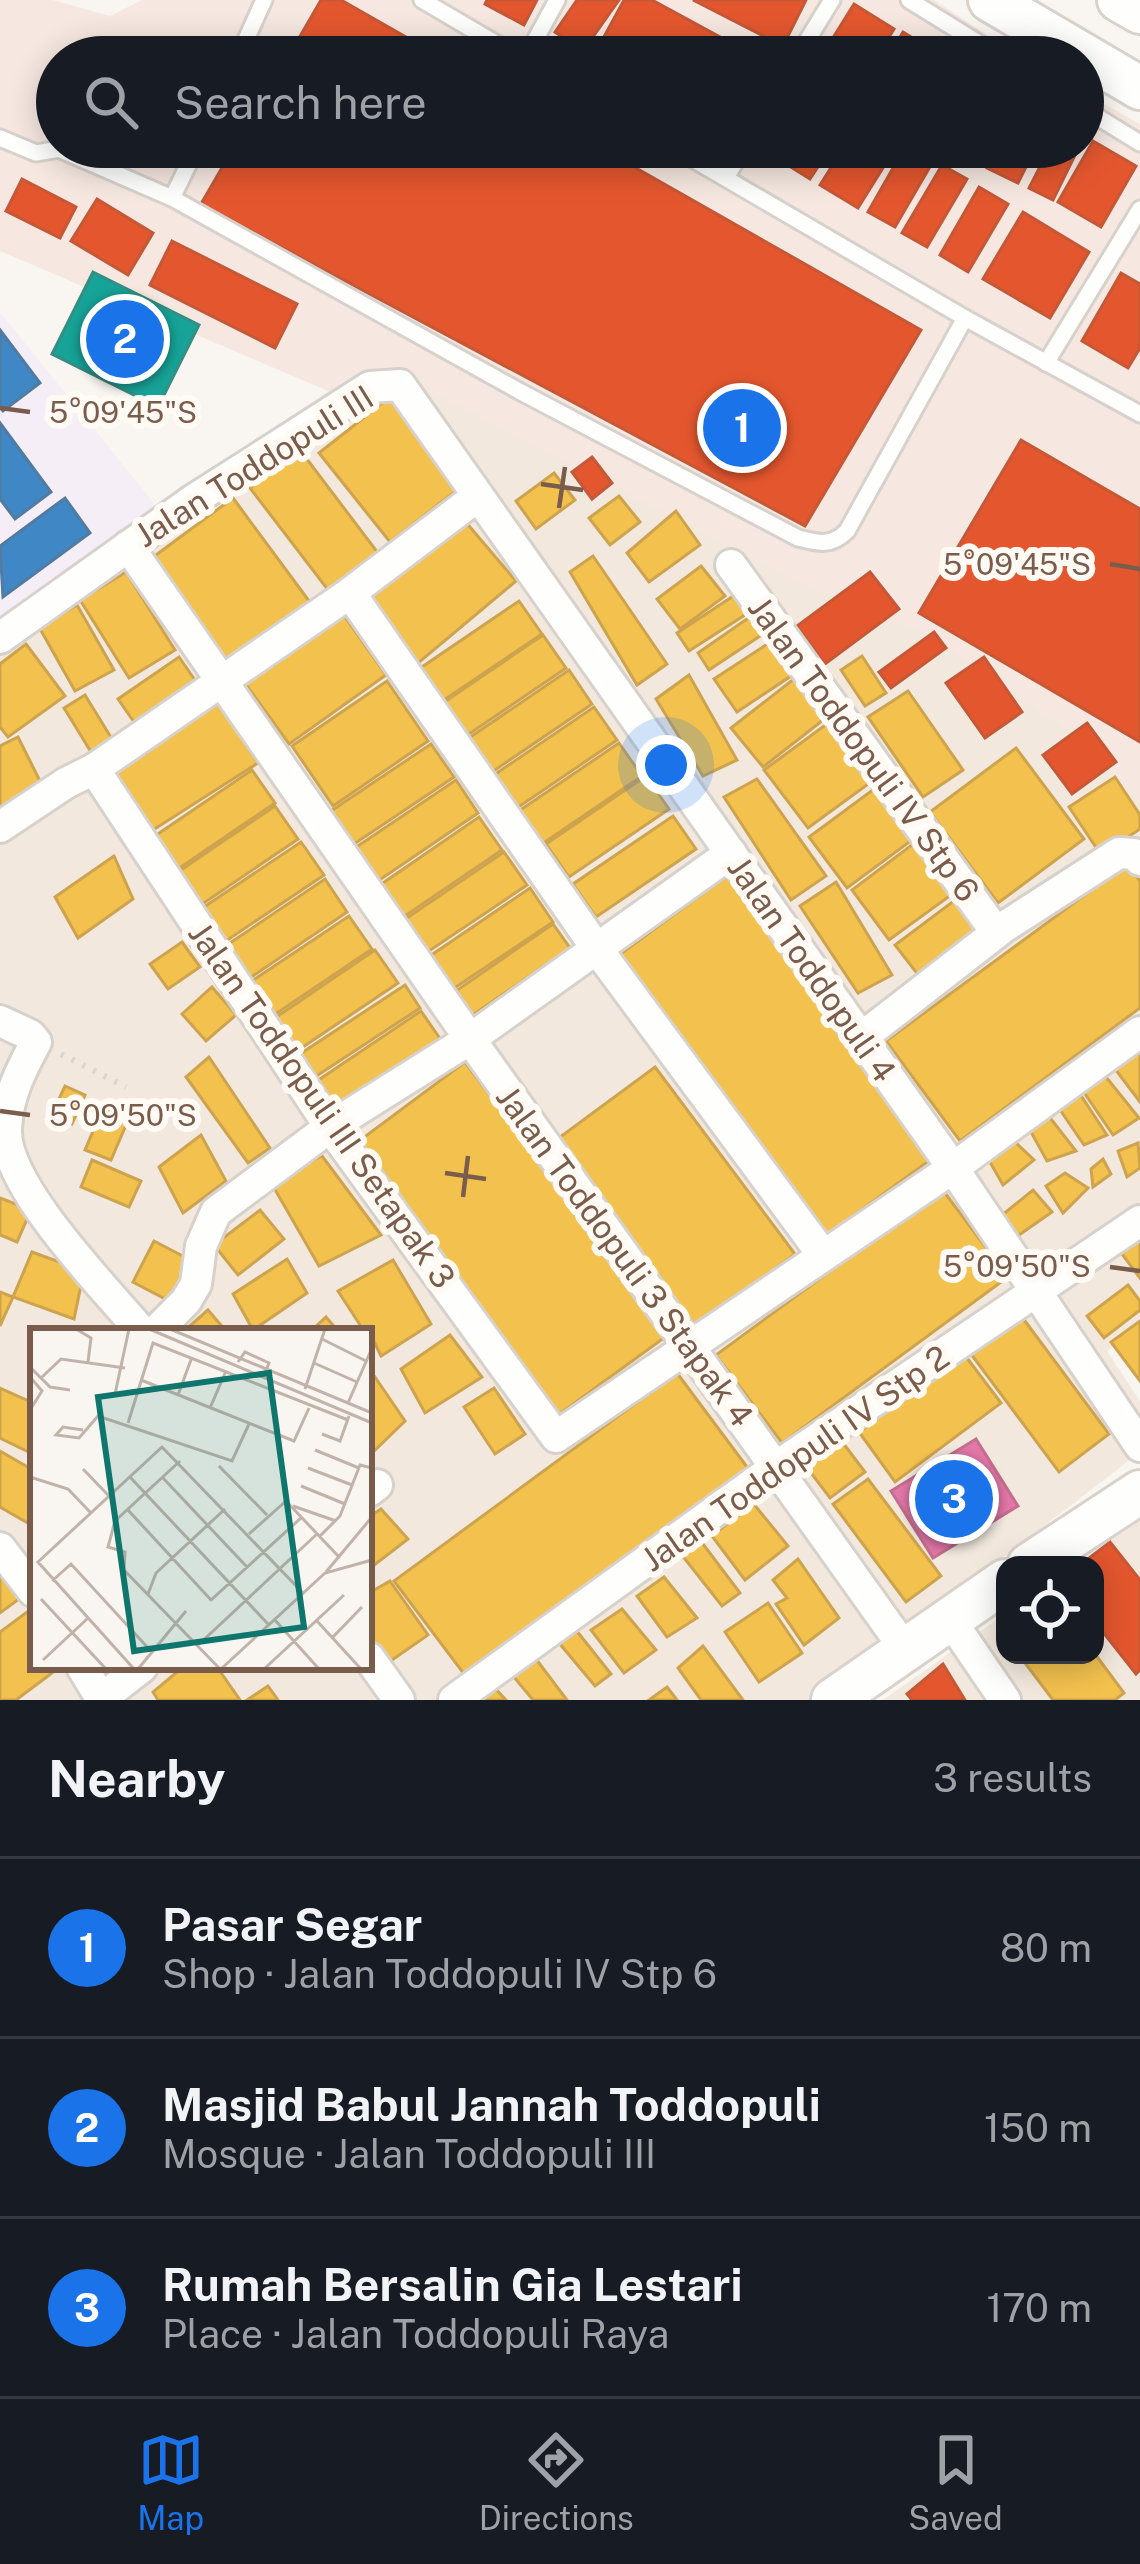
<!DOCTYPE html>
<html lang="en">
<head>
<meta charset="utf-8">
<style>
  :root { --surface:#171b24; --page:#242831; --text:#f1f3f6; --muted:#9ea1a6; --line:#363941; --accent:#1a73e8 }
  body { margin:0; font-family:"Public Sans",sans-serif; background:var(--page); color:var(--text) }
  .controls { position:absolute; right:36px; bottom:36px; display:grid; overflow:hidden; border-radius:24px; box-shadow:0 6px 30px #0003 }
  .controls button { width:108px; height:108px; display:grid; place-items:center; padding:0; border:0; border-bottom:3px solid var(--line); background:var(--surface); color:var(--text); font:60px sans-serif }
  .you { position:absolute; left:666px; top:765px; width:42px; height:42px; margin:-30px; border:9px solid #fff; border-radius:50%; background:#1a73e8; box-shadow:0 0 0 18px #1a73e833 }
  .badge { display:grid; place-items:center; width:78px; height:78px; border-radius:50%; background:var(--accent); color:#fff; font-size:39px; font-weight:700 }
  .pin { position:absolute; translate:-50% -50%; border:6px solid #fff; box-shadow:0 3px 12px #0006 }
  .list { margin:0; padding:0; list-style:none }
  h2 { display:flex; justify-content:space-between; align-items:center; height:156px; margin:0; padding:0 48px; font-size:51px }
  h2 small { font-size:39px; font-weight:400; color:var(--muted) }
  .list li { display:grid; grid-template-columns:78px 1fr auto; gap:36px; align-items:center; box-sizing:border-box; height:180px; padding:0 48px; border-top:3px solid var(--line) }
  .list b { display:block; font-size:45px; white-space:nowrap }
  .list p { margin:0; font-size:39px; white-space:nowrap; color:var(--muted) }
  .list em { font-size:39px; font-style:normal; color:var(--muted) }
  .icon { flex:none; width:66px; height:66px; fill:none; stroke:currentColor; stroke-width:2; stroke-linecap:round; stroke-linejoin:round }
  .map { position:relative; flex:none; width:1140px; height:1700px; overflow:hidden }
  .search { position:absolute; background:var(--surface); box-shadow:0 6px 30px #0003; left:36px; right:36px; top:36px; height:132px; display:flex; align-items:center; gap:30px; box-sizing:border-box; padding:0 42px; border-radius:66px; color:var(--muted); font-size:45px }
  .sheet { height:696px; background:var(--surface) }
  nav { display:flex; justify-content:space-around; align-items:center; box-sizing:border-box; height:168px; border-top:3px solid var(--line); background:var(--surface); font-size:33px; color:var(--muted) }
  nav a { display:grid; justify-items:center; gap:6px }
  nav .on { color:var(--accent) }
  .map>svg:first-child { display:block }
  .residential { fill:#f2e8de; fill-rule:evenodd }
  .commercial { fill:#f6e8e1 }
  .education { fill:#f6eef6 }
  .homes { fill:#f2c14e; stroke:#cea34e; stroke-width:3 }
  .shops { fill:#e4572e; stroke:#c45837; stroke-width:3 }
  .schools { fill:#3f88c5; stroke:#517ba1; stroke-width:3 }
  .health { fill:#e377a8; stroke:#c46f8d; stroke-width:3 }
  .public { fill:#17a398; stroke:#358e82; stroke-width:3 }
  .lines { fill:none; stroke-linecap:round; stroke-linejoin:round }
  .lane-casing { stroke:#d7d1cb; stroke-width:21 }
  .street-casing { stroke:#d7d1cb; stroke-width:36 }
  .secondary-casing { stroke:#d9d2cb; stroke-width:48 }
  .path { stroke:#dcd5d0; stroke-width:6; stroke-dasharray:3 9; stroke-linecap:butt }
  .lane { stroke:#fefefd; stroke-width:15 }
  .street { stroke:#fefefd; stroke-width:30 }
  .secondary { stroke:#fefefd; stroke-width:42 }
  .ticks { fill:none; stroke:#7a5c4d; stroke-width:4.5 }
  .labels { text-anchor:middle; stroke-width:12; stroke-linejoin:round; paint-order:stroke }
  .street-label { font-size:33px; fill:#7a5c4d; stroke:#fffaf3 }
  .inset-road { fill:none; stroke:#c2b3aa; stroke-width:3 }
  .view { fill:#0f766e; fill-opacity:0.15; stroke:#0f766e; stroke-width:6 }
  .inset-edge { fill:none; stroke:#7a5c4d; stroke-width:6 }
  .ticks-label { font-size:30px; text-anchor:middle; fill:#7a5c4d; stroke:#fffaf3; stroke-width:12; stroke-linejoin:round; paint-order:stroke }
</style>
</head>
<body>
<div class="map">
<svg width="1140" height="1700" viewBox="0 0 1140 1700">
  <rect width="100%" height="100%" fill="#f9f5f0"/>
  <g class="residential">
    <path d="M382 353 961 632 1140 789V1324L1107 1351 1140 1401V1452L870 1660 811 1700H0V627ZM33 1331H369V1667H33Z"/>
    <polygon points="1140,1519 1140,1700 883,1700 1005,1614 1005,1655 1095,1655 1095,1565 1075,1565"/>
  </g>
  <polygon class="commercial" points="0,0 53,0 110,16 142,0 934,0 1021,57 57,57 57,147 1083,147 1083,92 1140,124 1140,806 1084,741 924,632 803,585 399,374 328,391 0,251"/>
  <polygon class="education" points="0,312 160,511 0,627"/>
  <g class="homes">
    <polygon points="395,393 466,483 390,542 319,453"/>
    <polygon points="300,450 378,553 328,590 250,488"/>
    <polygon points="554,473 575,500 536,529 516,501"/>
    <polygon points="619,496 640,522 610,545 589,518"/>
    <polygon points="233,498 312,605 221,668 152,558"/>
    <polygon points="676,511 700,545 649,582 627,553"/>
    <polygon points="464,520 516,581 417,664 365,603"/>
    <polygon points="593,556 667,664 637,685 570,572"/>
    <polygon points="701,566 725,596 680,629 657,599"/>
    <polygon points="126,572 175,650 129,678 80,600"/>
    <polygon points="738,593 751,611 689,651 677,633"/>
    <polygon points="519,601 542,634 441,702 419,669"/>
    <polygon points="77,605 114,670 75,691 39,627"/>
    <polygon points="340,610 386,675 289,744 242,679"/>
    <polygon points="754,614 766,632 709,670 698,653"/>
    <polygon points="543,635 566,668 466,736 443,703"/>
    <polygon points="778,637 800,670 737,712 714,679"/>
    <polygon points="26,644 65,696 8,737 0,727 0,664"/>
    <polygon points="862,656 886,693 865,706 841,670"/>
    <polygon points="179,657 197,683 136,725 118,699"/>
    <polygon points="569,670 592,704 492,772 469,738"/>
    <polygon points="689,675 737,760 703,776 656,699"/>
    <polygon points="795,678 827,717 763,767 731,728"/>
    <polygon points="387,681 428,741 333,806 292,746"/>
    <polygon points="908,691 963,770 923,797 868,717"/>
    <polygon points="85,695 112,739 91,752 64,708"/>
    <polygon points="219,703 258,763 153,830 114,769"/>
    <polygon points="594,707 617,740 517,808 494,775"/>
    <polygon points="828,723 871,782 808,828 764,770"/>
    <polygon points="18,737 44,789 0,811 0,746"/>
    <polygon points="619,743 642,776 542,844 519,811"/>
    <polygon points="431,744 454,777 354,844 331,811"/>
    <polygon points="1016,748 1084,839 998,903 930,812"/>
    <polygon points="252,770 275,803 175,871 152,838"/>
    <polygon points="646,776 669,809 569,877 546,844"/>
    <polygon points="1115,777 1140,815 1140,829 1101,855 1069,807"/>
    <polygon points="757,779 826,876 791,900 724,797"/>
    <polygon points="456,780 478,813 378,881 355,848"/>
    <polygon points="874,789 912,840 847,888 809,837"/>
    <polygon points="275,806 298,839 198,907 175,874"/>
    <polygon points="673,816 696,849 596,917 573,884"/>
    <polygon points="479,817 502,850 402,918 380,885"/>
    <polygon points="301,842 324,875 223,943 201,909"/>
    <polygon points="913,844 951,895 889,940 852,890"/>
    <polygon points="504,852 527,885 426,953 404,920"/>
    <polygon points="114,856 133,899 78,938 55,897"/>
    <polygon points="1127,864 1140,881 1140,1008 960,1141 886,1041"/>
    <polygon points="728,875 937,1155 824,1237 615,958"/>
    <polygon points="325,879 347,912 247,980 224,947"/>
    <polygon points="836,882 892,975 858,993 800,906"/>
    <polygon points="530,888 553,922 453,989 430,956"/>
    <polygon points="955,900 979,932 919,976 895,945"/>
    <polygon points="349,916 372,949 271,1017 249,983"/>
    <polygon points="553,924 570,948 470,1017 453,993"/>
    <polygon points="182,942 200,967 168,989 150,964"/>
    <polygon points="375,950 398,983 297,1051 275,1018"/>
    <polygon points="405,985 420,1008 312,1079 297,1056"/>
    <polygon points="212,987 236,1015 206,1041 182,1014"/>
    <polygon points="421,1011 441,1040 333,1112 314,1083"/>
    <polygon points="1130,1044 1140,1055 1140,1102 1109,1061"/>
    <polygon points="209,1057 270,1148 248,1163 186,1077"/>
    <polygon points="465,1062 668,1335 554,1418 351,1147"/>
    <polygon points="655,1067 795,1254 692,1330 552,1143"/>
    <polygon points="1102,1072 1139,1118 1113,1135 1079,1085"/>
    <polygon points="65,1086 85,1095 72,1124 52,1114"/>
    <polygon points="1076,1088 1107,1135 1084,1145 1054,1101"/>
    <polygon points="106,1101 132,1111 111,1160 85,1150"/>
    <polygon points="1044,1110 1076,1151 1047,1161 1026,1123"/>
    <polygon points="201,1135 226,1181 183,1213 159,1167"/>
    <polygon points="1013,1140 1034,1160 1003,1185 986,1155"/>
    <polygon points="1138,1143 1140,1168 1127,1177 1118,1151"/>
    <polygon points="322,1156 381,1235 319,1266 270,1181"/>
    <polygon points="1103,1159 1111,1174 1093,1187 1091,1169"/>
    <polygon points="92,1160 141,1181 129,1207 81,1187"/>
    <polygon points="1065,1173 1088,1188 1063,1213 1046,1186"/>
    <polygon points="942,1189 1008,1277 782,1443 716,1355"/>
    <polygon points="1033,1190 1052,1212 1012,1240 1001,1216"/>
    <polygon points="0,1198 31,1210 17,1242 0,1235"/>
    <polygon points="260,1210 284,1239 238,1275 214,1245"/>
    <polygon points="1140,1235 1140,1278 1119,1250"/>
    <polygon points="154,1241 192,1261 171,1302 133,1282"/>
    <polygon points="32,1252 84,1271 74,1319 13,1297"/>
    <polygon points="287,1259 307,1293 253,1330 233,1294"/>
    <polygon points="393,1260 431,1324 381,1356 369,1331 364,1331 338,1291"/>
    <polygon points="1128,1285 1140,1301 1140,1310 1104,1338 1087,1316"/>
    <polygon points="0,1292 13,1297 0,1326"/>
    <polygon points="208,1310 226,1331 184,1331"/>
    <polygon points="1019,1313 1109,1434 1059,1472 968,1350"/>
    <polygon points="326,1317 338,1331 311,1331"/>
    <polygon points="1140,1321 1140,1381 1111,1342"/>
    <polygon points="450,1335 482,1377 425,1413 401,1369"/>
    <polygon points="964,1354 1001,1403 895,1482 859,1432"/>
    <polygon points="677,1373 750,1471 467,1678 394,1581"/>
    <polygon points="375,1377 405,1421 369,1456 369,1382"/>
    <polygon points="0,1388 33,1403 33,1454 0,1438"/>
    <polygon points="494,1388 525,1434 495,1454 464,1407"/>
    <polygon points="840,1439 865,1472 830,1498 805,1465"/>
    <polygon points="0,1451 33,1470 33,1526 0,1507"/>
    <polygon points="868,1479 941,1576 906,1602 833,1504"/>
    <polygon points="753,1503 788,1546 745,1580 712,1536"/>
    <polygon points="381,1509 408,1539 369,1569 369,1517"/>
    <polygon points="700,1540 740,1593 722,1606 681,1554"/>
    <polygon points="798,1559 839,1618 804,1645 776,1604 787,1598 773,1580"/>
    <polygon points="0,1573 19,1599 0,1613"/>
    <polygon points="664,1577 697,1618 667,1637 637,1596"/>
    <polygon points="390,1581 428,1635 385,1665 369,1642 369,1593"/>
    <polygon points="768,1603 802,1653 759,1682 725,1632"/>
    <polygon points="622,1609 656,1650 624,1673 591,1630"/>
    <polygon points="27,1612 33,1620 33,1667 60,1667 16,1700 0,1700 0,1632"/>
    <polygon points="576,1630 611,1674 595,1686 559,1643"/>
    <polygon points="703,1646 743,1700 701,1700 678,1668"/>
    <polygon points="1095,1654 1124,1693 1115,1700 1053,1700 1019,1655"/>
    <polygon points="533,1655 567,1700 533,1700 508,1670"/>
    <polygon points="183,1667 217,1667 240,1700 158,1700 153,1692"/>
    <polygon points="491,1684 506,1700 479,1700"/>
    <polygon points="268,1686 278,1700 247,1700"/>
    <polygon points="667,1687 677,1700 649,1700"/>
  </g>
  <g class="shops">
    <polygon points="321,0 341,0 441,57 288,57"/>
    <polygon points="487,0 537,0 524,25 485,4"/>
    <polygon points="577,0 619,0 583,51 555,32"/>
    <polygon points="624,0 652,0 757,57 593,57"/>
    <polygon points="693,0 806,0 783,46"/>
    <polygon points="854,4 894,29 877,57 821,57"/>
    <polygon points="903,32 934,51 931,57 888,57"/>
    <polygon points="1093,141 1136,166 1101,227 1058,202"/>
    <polygon points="234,147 599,147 921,330 805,526 201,204"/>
    <polygon points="775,147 831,147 810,179 770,154"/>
    <polygon points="844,147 896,147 858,208 820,185"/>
    <polygon points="905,147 915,147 935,158 895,227 868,212"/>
    <polygon points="945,147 983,147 974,163"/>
    <polygon points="997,147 1036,147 1018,183 987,168"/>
    <polygon points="1050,147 1079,147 1053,200 1029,188"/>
    <polygon points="942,165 967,179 927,247 902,233"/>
    <polygon points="22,179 76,207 60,238 6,211"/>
    <polygon points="979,187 1008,204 968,272 940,255"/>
    <polygon points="97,199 153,233 128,275 71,241"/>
    <polygon points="1023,212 1089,252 1050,318 983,279"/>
    <polygon points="172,241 297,304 275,348 150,285"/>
    <polygon points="1121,273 1140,284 1140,348 1128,368 1082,341"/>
    <polygon points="1021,440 1140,509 1140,742 919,613"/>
    <polygon points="592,457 612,483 592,499 572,472"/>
    <polygon points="870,572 899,609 825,664 797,626"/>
    <polygon points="934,632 946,648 891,688 879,672"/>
    <polygon points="984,657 1022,712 985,738 946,683"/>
    <polygon points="1087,723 1116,762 1072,794 1043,755"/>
    <polygon points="1110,1542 1140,1580 1140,1670 1136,1674 1095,1622 1095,1565 1080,1565"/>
    <polygon points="943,1664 965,1700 912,1700 907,1694"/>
  </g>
  <g class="schools">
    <polygon points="0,330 40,383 3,411 0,407"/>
    <polygon points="0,423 51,492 15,519 0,499"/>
    <polygon points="65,498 90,533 3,597 0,546"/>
  </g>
  <polygon class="health" points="976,1439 1018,1506 933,1558 891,1491"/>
  <polygon class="public" points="93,272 199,325 158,407 52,354"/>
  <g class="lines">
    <g class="lane-casing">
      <g id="lane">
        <polyline points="422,0 519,57"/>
        <polyline points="909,0 1001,57"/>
        <polyline points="238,57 264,0"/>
        <polyline points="526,57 557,0"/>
        <polyline points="797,57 832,0"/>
        <polyline points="1083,108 1140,143"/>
        <path d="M0 138 36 153 59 149 172 198 519 391 798 538C818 543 831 547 847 531L965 318"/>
        <polyline points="672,147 965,318 1140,414"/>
        <polyline points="726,178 744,147"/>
        <polyline points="172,198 197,147"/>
        <polyline points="1046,363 1140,209"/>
      </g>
    </g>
    <g class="street-casing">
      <g id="street">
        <polyline points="128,546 470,1039 905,1649"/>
        <polyline points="731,565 996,932"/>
        <polyline points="350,593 597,949 823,1255"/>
        <polyline points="0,638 192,501 370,387 400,385 953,1168 1140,1446"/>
        <polyline points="94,769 330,1127 556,1437 953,1168 1140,1032"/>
        <polyline points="0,827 66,783 94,769 350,593 478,496"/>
        <path d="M0 1021 30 1035 36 1042C21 1070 7 1097 6 1130 5 1187 104 1287 141 1331"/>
        <polyline points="861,1038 1004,927 1119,853 1134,854 1140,860"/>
        <polyline points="156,1331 186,1301 196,1284 201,1246 216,1212 330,1127 470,1039 731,853"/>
        <polyline points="369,1491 377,1485"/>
        <polyline points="0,1548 33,1591"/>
        <polyline points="949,1618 1005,1700"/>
        <polyline points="369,1658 399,1700"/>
        <polyline points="82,1667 102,1700"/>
        <polyline points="101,1699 142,1667"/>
        <polyline points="454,1700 776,1467 1140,1221"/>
      </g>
    </g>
    <g class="secondary-casing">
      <g id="secondary">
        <polyline points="990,0 1140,88"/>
        <polyline points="1119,0 1140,12"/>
        <polyline points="1029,1565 1140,1492"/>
        <polyline points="833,1700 1005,1581"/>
      </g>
    </g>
    <polyline class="path" points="61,1054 126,1087"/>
    <use href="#lane" class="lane"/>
    <use href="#street" class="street"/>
    <use href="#secondary" class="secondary"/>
  </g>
  <path class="ticks" d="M0 408 30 412M541 484 583 490M559 508 565 467M1110 564 1140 569M0 1111 30 1115M445 1173 486 1179M463 1197 468 1156M1110 1267 1140 1271"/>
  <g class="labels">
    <g class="street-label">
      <text transform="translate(254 466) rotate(-32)" y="12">Jalan Toddopuli III</text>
      <text transform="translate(864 749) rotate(54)" y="12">Jalan Toddopuli IV Stp 6</text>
      <text transform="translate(812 969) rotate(55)" y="12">Jalan Toddopuli 4</text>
      <text transform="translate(322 1105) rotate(55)" y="12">Jalan Toddopuli III Setapak 3</text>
      <text transform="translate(625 1256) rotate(54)" y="12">Jalan Toddopuli 3 Stapak 4</text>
      <text transform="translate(795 1458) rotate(-35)" y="12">Jalan Toddopuli IV Stp 2</text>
    </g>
  </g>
  <g transform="translate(30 1328)">
    <rect width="342" height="342" fill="#f9f5f0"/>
    <path class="inset-road" d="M46 1 61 10 58 34M119 1 342 95M140 1 342 85M292 11 336 33M208 34 215 24 239 35 235 45M284 35 327 54M0 39 20 59 40 62M0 49 12 63 0 82M11 50 31 31 95 40M111 52 264 113 279 80M275 61 295 1M85 66 99 1M148 67 162 29M318 75 342 20M180 80 196 43M98 95 123 15 318 92M53 102 33 99 26 107 49 110 68 88 202 133 219 96M292 106 310 113 319 88M285 122 329 140M150 133 85 193 78 219 95 224 94 242 190 341M189 138 237 187M278 140 322 157M53 141 78 167M99 148 238 296M0 149 38 161 60 184M133 150 217 239M271 158 315 176M263 178 306 193M98 182 181 272 272 189M219 206 256 173 310 230M290 208 310 188 330 137 342 140M296 244 342 189M22 253 41 236 119 321M118 266 126 245 195 181M11 271 76 341M244 291 289 341M287 293 331 341M302 310 332 279M167 318 287 206M13 332 57 291M104 341 8 234 132 119 273 265M108 341 156 283M191 341 295 245 342 232M234 341 314 267"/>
    <path class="view" d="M239 45 274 299 104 323 68 69Z"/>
    <rect width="342" height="342" class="inset-edge"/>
  </g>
  <g class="ticks-label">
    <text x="123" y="423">5°09'45"S</text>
    <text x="1017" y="575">5°09'45"S</text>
    <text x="123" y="1126">5°09'50"S</text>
    <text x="1017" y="1277">5°09'50"S</text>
  </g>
</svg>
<div class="controls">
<button><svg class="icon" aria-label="locate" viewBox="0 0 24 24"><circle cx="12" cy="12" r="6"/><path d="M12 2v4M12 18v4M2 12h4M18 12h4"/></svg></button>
</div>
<div class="you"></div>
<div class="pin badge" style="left:742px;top:428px">1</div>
<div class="pin badge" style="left:125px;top:339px">2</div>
<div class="pin badge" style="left:954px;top:1499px">3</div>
<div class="search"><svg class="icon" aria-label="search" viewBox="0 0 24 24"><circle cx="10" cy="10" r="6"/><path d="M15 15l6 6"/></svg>Search here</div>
</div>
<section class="sheet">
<h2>Nearby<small>3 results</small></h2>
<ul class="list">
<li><span class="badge">1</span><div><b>Pasar Segar</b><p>Shop · Jalan Toddopuli IV Stp 6</p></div><em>80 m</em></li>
<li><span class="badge">2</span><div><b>Masjid Babul Jannah Toddopuli</b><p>Mosque · Jalan Toddopuli III</p></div><em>150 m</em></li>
<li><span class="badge">3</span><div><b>Rumah Bersalin Gia Lestari</b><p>Place · Jalan Toddopuli Raya</p></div><em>170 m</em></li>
</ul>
</section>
<nav>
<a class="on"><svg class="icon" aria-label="map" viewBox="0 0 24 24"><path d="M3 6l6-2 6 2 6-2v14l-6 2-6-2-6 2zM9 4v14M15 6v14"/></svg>Map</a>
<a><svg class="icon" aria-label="directions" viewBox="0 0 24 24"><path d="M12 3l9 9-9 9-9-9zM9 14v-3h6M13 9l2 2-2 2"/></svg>Directions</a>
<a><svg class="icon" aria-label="saved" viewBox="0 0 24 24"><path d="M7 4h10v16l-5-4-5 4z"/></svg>Saved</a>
</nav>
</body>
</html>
